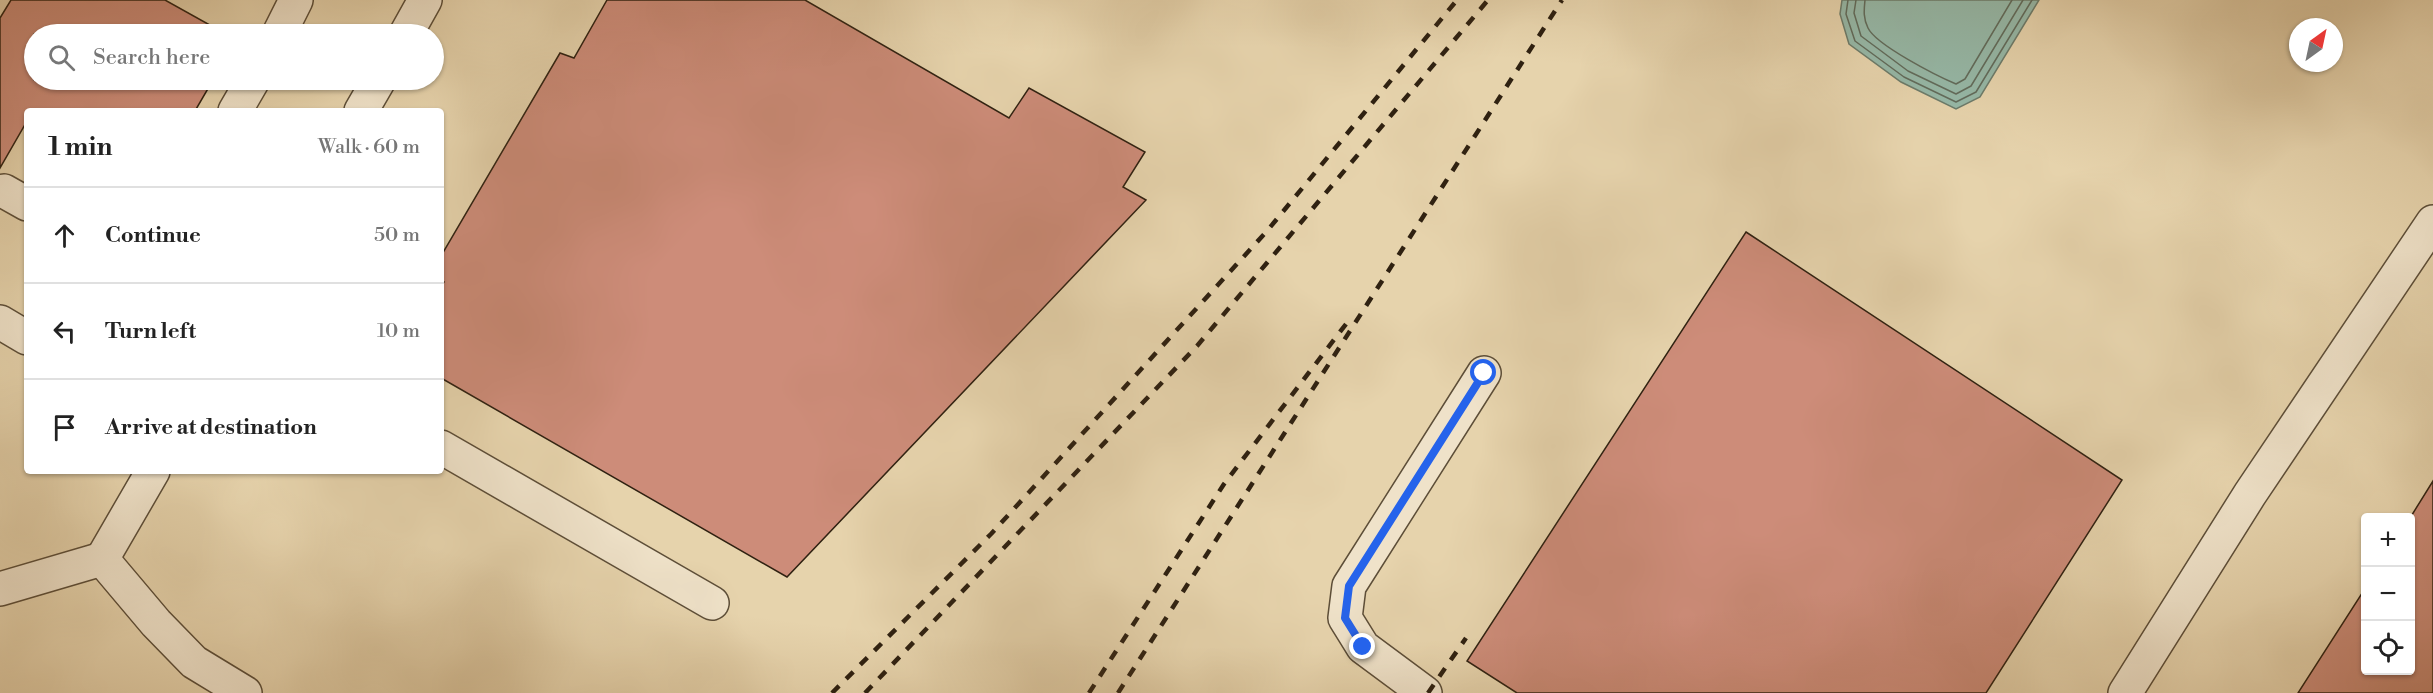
<!DOCTYPE html>
<html lang="en">
<head>
<meta charset="utf-8">
<style>
  :root { --surface:#fff; --page:#f2f2f2; --text:#222; --muted:#767676; --line:#e0e0e0 }
  body { margin:0; font-family:"Libre Bodoni",serif; background:var(--page); color:var(--text) }
  .controls { position:absolute; right:18px; bottom:18px; display:grid; overflow:hidden; border-radius:6px; box-shadow:0 2px 4px #0004 }
  .controls button { width:54px; height:54px; display:grid; place-items:center; padding:0; border:0; border-bottom:2px solid var(--line); background:var(--surface); color:var(--text); font:30px sans-serif }
  .compass { position:absolute; left:2289px; top:18px; width:54px; height:54px; border-radius:50%; background:var(--surface); box-shadow:0 2px 4px #0004; rotate:33deg }
  .stop { position:absolute; width:18px; height:18px; margin:-14px; border:4px solid #2563eb; border-radius:50%; background:#fff }
  .stop.end { background:#2563eb; border-color:#fff; box-shadow:0 2px 6px #0008 }
  .list { margin:0; padding:0; list-style:none }
  h2 { display:flex; justify-content:space-between; align-items:center; height:78px; margin:0; padding:0 24px; font-size:26px }
  h2 small { font-size:20px; font-weight:400; color:var(--muted) }
  .list li { display:grid; grid-template-columns:39px 1fr auto; gap:18px; align-items:center; box-sizing:border-box; height:96px; padding:0 24px; border-top:2px solid var(--line) }
  .list b { display:block; font-size:22px; white-space:nowrap }
  .list em { font-size:20px; font-style:normal; color:var(--muted) }
  .icon { flex:none; width:33px; height:33px; fill:none; stroke:currentColor; stroke-width:2; stroke-linecap:round; stroke-linejoin:round }
  .map { position:relative; flex:none; width:2433px; height:693px; overflow:hidden }
  .search { position:absolute; background:var(--surface); box-shadow:0 2px 4px #0004; left:24px; top:24px; width:420px; height:66px; display:flex; align-items:center; gap:15px; box-sizing:border-box; padding:0 21px; border-radius:33px; color:var(--muted); font-size:22px }
  .panel { position:absolute; background:var(--surface); box-shadow:0 2px 4px #0004; left:24px; top:108px; width:420px; height:366px; border-radius:6px }
  .map>svg:first-child { display:block }
  .water { fill:#96b8a7; stroke:#6d7c6b; stroke-width:1.5 }
  .lines { fill:none; stroke-linecap:round; stroke-linejoin:round }
  .shore { stroke:#626c5c; stroke-width:1.5 }
  .building { fill:#cd8c79; stroke:#2f2111; stroke-width:1.5 }
  .minor-casing { stroke:#5d4e38; stroke-width:36 }
  .minor { stroke:#efe2c9; stroke-width:33 }
  .rail { stroke:#2f2111; stroke-width:4.5; stroke-dasharray:10 10; stroke-linecap:butt }
  .route { stroke:#2563eb; stroke-width:8 }
</style>
</head>
<body>
<div class="map">
<svg width="2433" height="693" viewBox="0 0 2433 693">
  <rect width="100%" height="100%" fill="#e6d3ac"/>
  <filter id="stains"><feTurbulence type="fractalNoise" baseFrequency=".00333" numOctaves="4"/><feColorMatrix values="0 0 0 0 .2 0 0 0 0 .09 0 0 0 0 .02 0 0 0 .5 -.17"/></filter>
  <radialGradient id="worn" r=".72"><stop offset=".6" stop-color="#630" stop-opacity="0"/><stop offset="1" stop-color="#630" stop-opacity=".3"/></radialGradient>
  <polygon class="water" points="1842,0 2039,0 1980,97 1956,109 1901,82 1849,44 1840,14"/>
  <g class="lines">
    <g class="shore">
      <polyline points="1848,0 1846,14 1855,41 1904,77 1956,102 1976,92 2032,0"/>
      <polyline points="1856,0 1854,13 1861,36 1908,71 1956,94 1971,86 2023,0"/>
      <path d="M1865 0C1864 10 1863 18 1868 28 1876 45 1937 76 1956 84L1965 79 2012 0"/>
    </g>
  </g>
  <g class="building">
    <polygon points="11,0 165,0 226,34 34,34 34,80 213,80 195,111 27,111 27,121 0,168 0,18"/>
    <polygon points="607,0 805,0 1009,118 1029,88 1145,152 1123,187 1146,200 787,577 441,378 441,286 444,282 441,280 441,256 560,53 574,58"/>
    <polygon points="1746,232 2122,480 1986,693 1517,693 1467,661"/>
    <polygon points="2433,481 2433,693 2298,693 2366,587 2366,670 2410,670 2410,518"/>
  </g>
  <g class="lines">
    <g class="minor-casing">
      <g id="minor">
        <polyline points="279,34 296,0"/>
        <polyline points="406,34 425,0"/>
        <polyline points="235,111 253,80"/>
        <polyline points="361,111 379,80"/>
        <polyline points="4,191 27,204"/>
        <polyline points="0,322 27,338"/>
        <polyline points="441,447 712,603"/>
        <polyline points="102,559 156,623 194,662 245,693"/>
        <polyline points="102,559 153,471"/>
        <polyline points="0,589 102,559"/>
        <polyline points="1425,693 1363,647 1345,618 1349,586 1484,373"/>
        <polyline points="2125,693 2250,494 2433,222"/>
      </g>
    </g>
    <use href="#minor" class="minor"/>
    <g class="rail">
      <polyline points="832,693 991,534 1267,231 1457,0"/>
      <polyline points="865,693 1197,346 1488,0"/>
      <polyline points="1089,693 1224,484 1346,324"/>
      <polyline points="1118,693 1562,0"/>
      <polyline points="1428,693 1466,638"/>
    </g>
  </g>
  <g class="lines">
    <polyline class="route" points="1363,647 1345,618 1349,586 1484,373"/>
  </g>
  <rect width="100%" height="100%" filter="url(#stains)"/>
  <rect width="100%" height="100%" fill="url(#worn)"/>
</svg>
<div class="controls">
<button>+</button>
<button>−</button>
<button><svg class="icon" aria-label="locate" viewBox="0 0 24 24"><circle cx="12" cy="12" r="6"/><path d="M12 2v4M12 18v4M2 12h4M18 12h4"/></svg></button>
</div>
<svg class="compass" viewBox="-18 -18 36 36"><path d="M0-13l5 13h-10z" fill="#e53935"/><path d="M0 13l5-13h-10z" fill="#767676"/></svg>
<div class="stop" style="left:1484px;top:373px"></div>
<div class="stop end" style="left:1363px;top:647px"></div>
<div class="search"><svg class="icon" aria-label="search" viewBox="0 0 24 24"><circle cx="10" cy="10" r="6"/><path d="M15 15l6 6"/></svg>Search here</div>
<section class="panel">
<h2>1 min<small>Walk · 60 m</small></h2>
<ul class="list">
<li><svg class="icon" aria-label="ahead" viewBox="0 0 24 24"><path d="M12 20V5M6 11l6-6 6 6"/></svg><div><b>Continue</b></div><em>50 m</em></li>
<li><svg class="icon" aria-label="left" viewBox="0 0 24 24"><path d="M17 20v-9H6M10 6l-5 5 5 5"/></svg><div><b>Turn left</b></div><em>10 m</em></li>
<li><svg class="icon" aria-label="arrive" viewBox="0 0 24 24"><path d="M6 21V4h12l-3 4 3 4H6"/></svg><div><b>Arrive at destination</b></div></li>
</ul>
</section>
</div>
</body>
</html>
